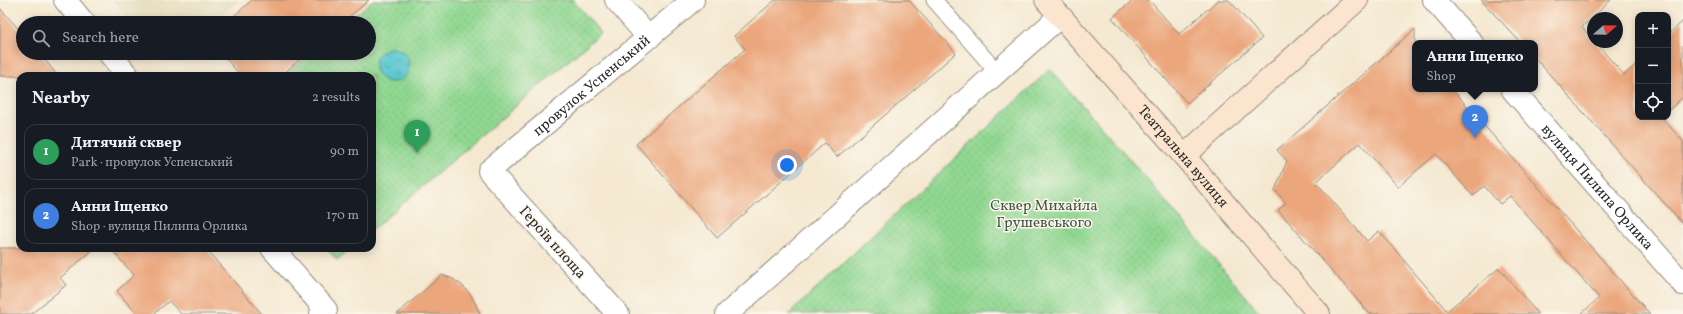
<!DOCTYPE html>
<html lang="en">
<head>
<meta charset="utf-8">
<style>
  :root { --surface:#171b24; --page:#20242c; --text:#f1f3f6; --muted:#9ea1a6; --line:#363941; --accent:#d93025 }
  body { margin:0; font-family:Vollkorn,serif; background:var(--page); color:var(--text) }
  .controls { position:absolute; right:12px; top:12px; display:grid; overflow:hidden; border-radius:8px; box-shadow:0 2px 10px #0003 }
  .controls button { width:36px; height:36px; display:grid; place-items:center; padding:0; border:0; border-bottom:1px solid var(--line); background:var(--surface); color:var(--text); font:20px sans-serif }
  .compass { position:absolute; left:1587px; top:12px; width:36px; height:36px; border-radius:50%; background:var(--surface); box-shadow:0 2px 10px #0003; rotate:70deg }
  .you { position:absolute; left:787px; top:165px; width:14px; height:14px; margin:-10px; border:3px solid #fff; border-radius:50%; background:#1a73e8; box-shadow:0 0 0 6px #1a73e833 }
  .badge { display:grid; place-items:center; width:26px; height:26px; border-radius:50%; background:var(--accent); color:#fff; font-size:13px; font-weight:700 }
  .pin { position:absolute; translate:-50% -33px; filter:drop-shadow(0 1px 2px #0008) }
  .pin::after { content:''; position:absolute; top:21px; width:14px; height:12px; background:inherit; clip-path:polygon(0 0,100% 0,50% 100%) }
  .popup { position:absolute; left:1412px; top:40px; width:126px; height:52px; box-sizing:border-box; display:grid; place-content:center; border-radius:8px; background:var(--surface); filter:drop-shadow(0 1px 3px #0005); font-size:13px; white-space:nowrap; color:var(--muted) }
  .popup b { font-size:15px; color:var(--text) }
  .popup::after { content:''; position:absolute; left:50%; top:100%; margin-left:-8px; border:8px solid transparent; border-top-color:var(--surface) }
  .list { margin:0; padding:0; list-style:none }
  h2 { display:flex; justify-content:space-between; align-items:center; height:52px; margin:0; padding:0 16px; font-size:17px }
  h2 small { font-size:13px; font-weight:400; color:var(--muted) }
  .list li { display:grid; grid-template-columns:26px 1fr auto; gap:12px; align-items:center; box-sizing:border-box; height:56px; margin:0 8px 8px; padding:0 8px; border:1px solid var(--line); border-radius:12px }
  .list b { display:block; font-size:15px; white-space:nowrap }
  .list p { margin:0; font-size:13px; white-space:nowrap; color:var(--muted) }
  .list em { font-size:13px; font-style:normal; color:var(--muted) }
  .icon { flex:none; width:22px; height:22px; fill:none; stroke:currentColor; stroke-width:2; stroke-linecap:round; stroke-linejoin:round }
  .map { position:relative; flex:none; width:1683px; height:314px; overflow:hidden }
  .search { position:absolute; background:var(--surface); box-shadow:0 2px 10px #0003; left:16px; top:16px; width:360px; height:44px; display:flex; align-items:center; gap:10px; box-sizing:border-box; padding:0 14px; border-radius:22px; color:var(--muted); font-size:15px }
  .panel { position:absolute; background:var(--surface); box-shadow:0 2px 10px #0003; left:16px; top:72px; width:360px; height:180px; border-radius:12px }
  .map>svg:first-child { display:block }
  .built { fill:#e5dbba }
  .park { fill:url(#park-dots); stroke:#5e815e }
  .water { fill:url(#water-ripples); stroke:#42797e }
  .building { fill:#eba67b }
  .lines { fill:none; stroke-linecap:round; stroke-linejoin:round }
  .lane-casing { stroke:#908a7e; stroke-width:17 }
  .street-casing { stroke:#908a7e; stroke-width:24 }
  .secondary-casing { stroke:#908a7e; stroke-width:24 }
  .lane { stroke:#fff; stroke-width:15 }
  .street { stroke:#fff; stroke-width:22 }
  .secondary { stroke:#fce5cf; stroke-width:22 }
  .labels { text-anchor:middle; stroke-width:3; stroke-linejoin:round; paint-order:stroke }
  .street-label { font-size:15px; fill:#2b2b2b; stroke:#fbf7ec }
  .park-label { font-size:15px; fill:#445644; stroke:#fbf7ec }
</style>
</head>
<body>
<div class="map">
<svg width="1683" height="314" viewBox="0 0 1683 314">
  <defs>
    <pattern id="park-dots" width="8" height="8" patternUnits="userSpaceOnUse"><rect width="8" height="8" fill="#90d791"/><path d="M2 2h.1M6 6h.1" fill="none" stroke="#7cb97d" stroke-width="1.8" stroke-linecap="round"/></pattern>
    <pattern id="water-ripples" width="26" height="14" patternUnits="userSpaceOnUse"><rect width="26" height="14" fill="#5ac7d0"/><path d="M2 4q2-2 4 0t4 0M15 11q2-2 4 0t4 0" fill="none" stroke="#4ba2a9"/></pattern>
  </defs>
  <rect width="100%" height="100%" fill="#fbf7ec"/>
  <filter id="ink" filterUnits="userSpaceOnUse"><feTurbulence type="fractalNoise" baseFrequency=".025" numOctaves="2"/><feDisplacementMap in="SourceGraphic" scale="8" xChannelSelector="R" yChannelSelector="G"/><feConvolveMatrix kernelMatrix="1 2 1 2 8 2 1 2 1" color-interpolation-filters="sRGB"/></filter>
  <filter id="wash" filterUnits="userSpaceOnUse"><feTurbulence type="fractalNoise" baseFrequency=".012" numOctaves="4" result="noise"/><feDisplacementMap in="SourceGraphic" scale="16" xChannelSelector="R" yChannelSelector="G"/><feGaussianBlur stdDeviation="0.9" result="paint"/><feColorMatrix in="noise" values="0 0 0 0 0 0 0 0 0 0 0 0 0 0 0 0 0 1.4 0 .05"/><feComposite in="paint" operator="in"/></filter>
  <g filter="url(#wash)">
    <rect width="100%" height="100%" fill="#f4e8d0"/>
    <g class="built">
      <polygon points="113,0 239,0 212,23 132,23"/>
      <polygon points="158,53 178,53 167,63"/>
    </g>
    <g class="park">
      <polygon points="373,0 573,0 601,33 372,230 372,76 284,76 311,53 369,53 369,23 346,23"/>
      <polygon points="1050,69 1121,149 1261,314 789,314"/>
      <polygon points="326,248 351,248 337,260"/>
    </g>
    <circle class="water" cx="392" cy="65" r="17"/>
    <g id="blocks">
      <g class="building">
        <polygon points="252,0 369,0 342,23 226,23"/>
        <polygon points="775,0 909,0 956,53 837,157 825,143 717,238 636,144 745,49 734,36"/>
        <polygon points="1133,0 1149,0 1179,34 1218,0 1229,0 1262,38 1187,103 1112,18"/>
        <polygon points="1481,0 1611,0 1582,27 1593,40 1593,42 1595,42 1624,75 1638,63 1638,117 1661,117 1683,141 1683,224 1535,58 1535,43 1521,43"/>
        <polygon points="0,8 23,34 23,53 39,53 58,76 0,76"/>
        <polygon points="1683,21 1683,97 1668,111 1668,35"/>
        <polygon points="1415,29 1415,89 1452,89 1650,314 1581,314 1599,298 1510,196 1500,204 1484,186 1473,196 1436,154 1398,187 1360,143 1316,182 1367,241 1379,231 1447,311 1499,268 1538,314 1370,314 1278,210 1286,203 1275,190 1287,161 1277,150"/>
        <polygon points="221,53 307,53 281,76 241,76"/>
        <polygon points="0,248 95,248 60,278 66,285 31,314 0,314"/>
        <polygon points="110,248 205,248 262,314 181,314 169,301 154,314 137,314 117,291 134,275"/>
        <polygon points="442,275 453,279 463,286 471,295 480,314 397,314"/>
      </g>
    </g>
  </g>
  <g filter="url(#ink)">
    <use href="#blocks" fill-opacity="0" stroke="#908a7e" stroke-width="1"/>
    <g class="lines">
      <g class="lane-casing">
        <polyline id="lane" points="934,0 997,72"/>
      </g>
      <g class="street-casing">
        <g id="street">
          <polyline points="65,0 84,23"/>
          <polyline points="616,0 649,38"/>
          <polyline points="1434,0 1472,43"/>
          <polyline points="109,53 128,76"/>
          <path id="s1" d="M1512 89 1683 284"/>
          <polyline points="272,248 326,310 321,314"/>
          <path id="s2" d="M618 314 489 171 693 0"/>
          <polyline points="727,314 1060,16"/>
        </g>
      </g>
      <g class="secondary-casing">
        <g id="secondary">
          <path id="s3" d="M1046 0 1184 156 1319 314"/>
          <polyline points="1184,156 1357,0"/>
        </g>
      </g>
      <use href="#lane" class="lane"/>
      <use href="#street" class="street"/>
      <use href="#secondary" class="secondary"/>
    </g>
  </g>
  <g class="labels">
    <g class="street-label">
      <text dy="5" stroke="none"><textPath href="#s2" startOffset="326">провулок Успенський</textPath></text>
      <text dy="5" stroke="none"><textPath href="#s3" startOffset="208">Театральна вулиця</textPath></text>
      <text dy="5" stroke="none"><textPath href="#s1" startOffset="130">вулиця Пилипа Орлика</textPath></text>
      <text transform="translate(553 242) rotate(48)" y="5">Героїв площа</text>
    </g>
    <g class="park-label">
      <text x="1044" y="210">Сквер Михайла<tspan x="1044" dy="17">Грушевського</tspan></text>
    </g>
  </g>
</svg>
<div class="controls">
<button>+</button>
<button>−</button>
<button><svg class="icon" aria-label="locate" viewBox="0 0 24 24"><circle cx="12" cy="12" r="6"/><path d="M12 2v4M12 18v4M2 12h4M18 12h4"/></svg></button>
</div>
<svg class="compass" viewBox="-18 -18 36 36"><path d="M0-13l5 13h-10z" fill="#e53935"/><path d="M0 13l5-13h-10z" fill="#9ea1a6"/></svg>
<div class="you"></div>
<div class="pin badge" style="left:417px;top:153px;background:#2e9e5b">1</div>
<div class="pin badge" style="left:1475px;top:138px;background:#3f7fe0">2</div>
<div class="popup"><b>Анни Іщенко</b>Shop</div>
<div class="search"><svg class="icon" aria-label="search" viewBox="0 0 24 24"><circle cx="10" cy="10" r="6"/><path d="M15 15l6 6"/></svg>Search here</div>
<section class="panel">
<h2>Nearby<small>2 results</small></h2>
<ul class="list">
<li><span class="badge" style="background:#2e9e5b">1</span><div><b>Дитячий сквер</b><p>Park · провулок Успенський</p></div><em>90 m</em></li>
<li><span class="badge" style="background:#3f7fe0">2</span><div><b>Анни Іщенко</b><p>Shop · вулиця Пилипа Орлика</p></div><em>170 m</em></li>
</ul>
</section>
</div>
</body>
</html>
